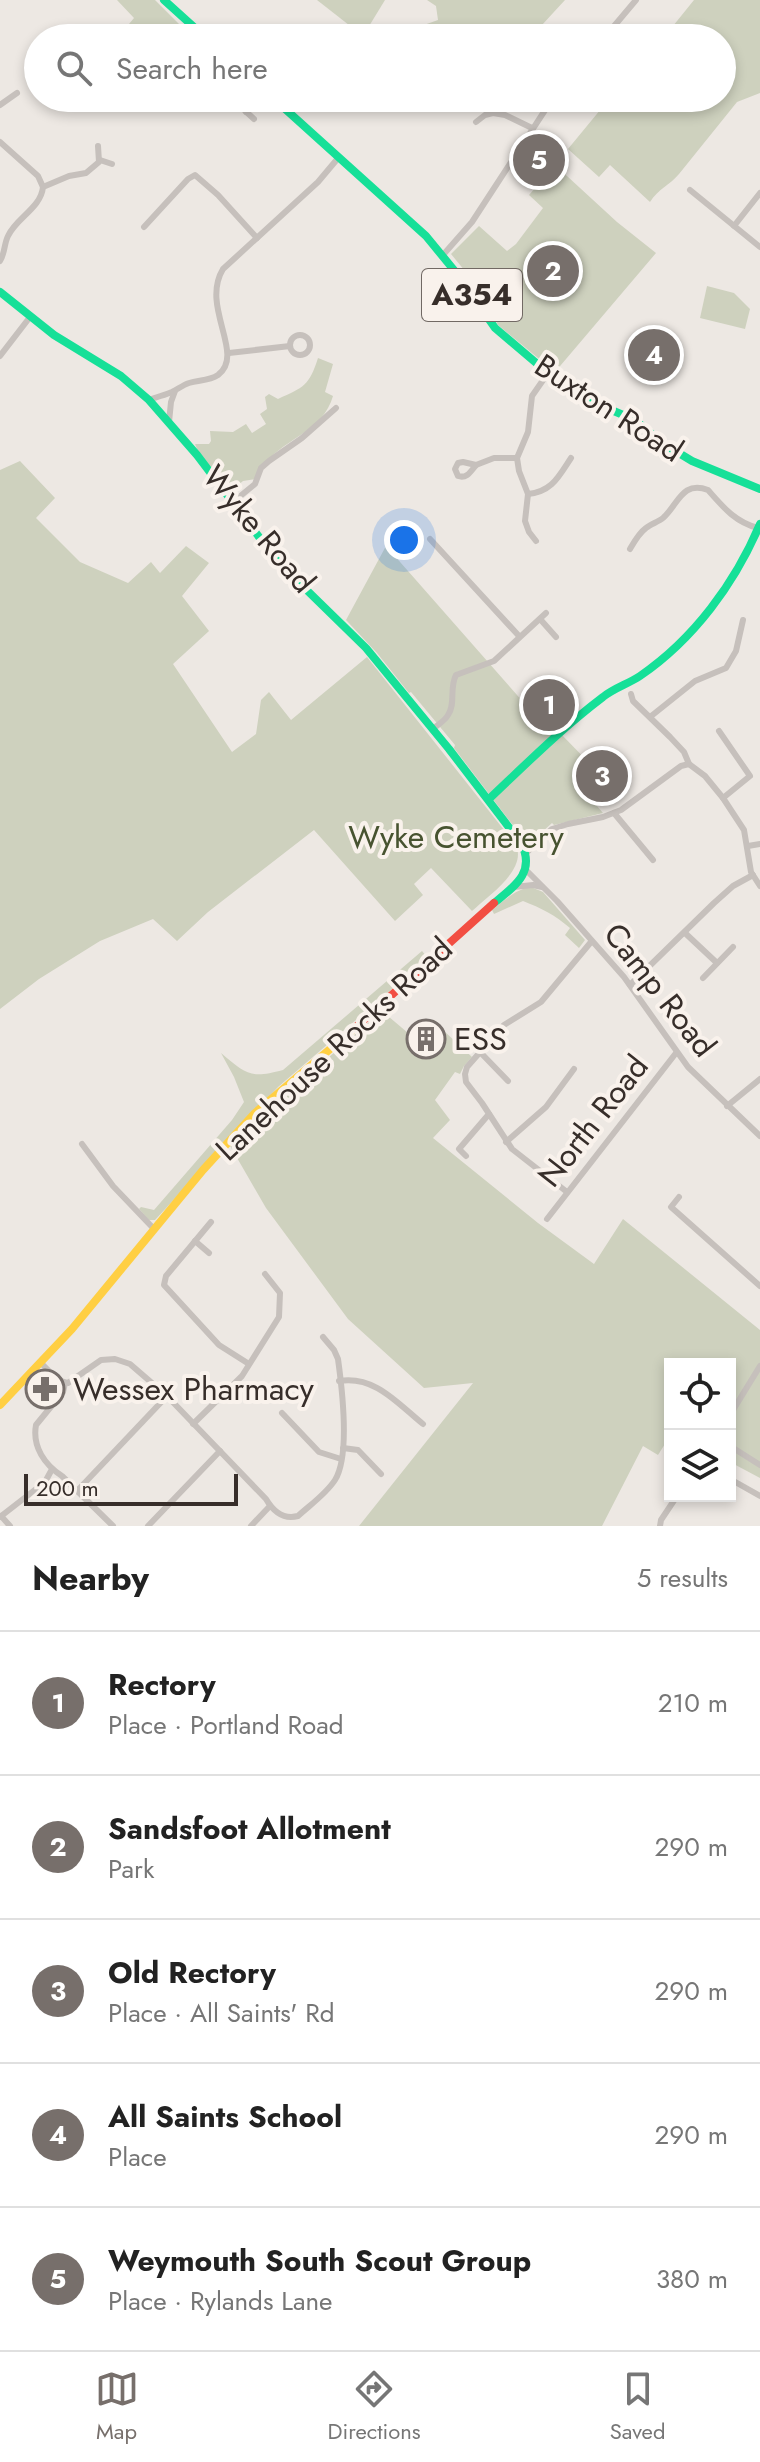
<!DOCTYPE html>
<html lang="en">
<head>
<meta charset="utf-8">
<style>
  :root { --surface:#fff; --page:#f2f2f2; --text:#222; --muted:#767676; --line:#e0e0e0; --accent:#776f6b }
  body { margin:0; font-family:Jost,sans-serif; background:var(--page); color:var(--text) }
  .controls { position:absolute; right:24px; bottom:24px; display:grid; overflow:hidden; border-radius:0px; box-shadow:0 4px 12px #0003 }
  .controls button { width:72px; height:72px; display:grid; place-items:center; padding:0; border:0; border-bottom:2px solid var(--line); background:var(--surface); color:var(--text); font:40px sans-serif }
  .scale { position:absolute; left:24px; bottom:20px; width:214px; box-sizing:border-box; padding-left:8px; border:4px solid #372e2a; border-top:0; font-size:22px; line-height:28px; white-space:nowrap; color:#372e2a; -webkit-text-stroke:6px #f9f2ec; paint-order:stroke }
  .you { position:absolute; left:404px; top:540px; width:28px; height:28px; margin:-20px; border:6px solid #fff; border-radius:50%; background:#1a73e8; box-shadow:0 0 0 12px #1a73e833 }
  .badge { display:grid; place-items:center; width:52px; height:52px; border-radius:50%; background:var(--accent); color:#fff; font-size:26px; font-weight:700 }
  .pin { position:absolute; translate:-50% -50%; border:4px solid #fff; box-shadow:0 2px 8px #0006 }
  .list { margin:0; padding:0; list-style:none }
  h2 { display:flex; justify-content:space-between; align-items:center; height:104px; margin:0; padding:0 32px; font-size:34px }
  h2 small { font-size:26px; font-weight:400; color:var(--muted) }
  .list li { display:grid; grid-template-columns:52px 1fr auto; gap:24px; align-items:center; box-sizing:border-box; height:144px; padding:0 32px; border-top:2px solid var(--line) }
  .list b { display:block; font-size:30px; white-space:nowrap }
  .list p { margin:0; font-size:26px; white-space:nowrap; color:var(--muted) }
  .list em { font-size:26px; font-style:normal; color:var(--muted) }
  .icon { flex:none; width:44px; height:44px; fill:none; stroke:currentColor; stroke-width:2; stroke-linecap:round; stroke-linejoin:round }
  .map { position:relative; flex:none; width:760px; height:1526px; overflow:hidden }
  .search { position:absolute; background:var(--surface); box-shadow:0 4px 12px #0003; left:24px; right:24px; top:24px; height:88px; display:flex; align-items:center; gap:20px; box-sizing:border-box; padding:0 28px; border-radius:44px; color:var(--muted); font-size:30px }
  .sheet { height:824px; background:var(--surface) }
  nav { display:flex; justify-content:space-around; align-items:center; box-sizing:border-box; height:112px; border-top:2px solid var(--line); background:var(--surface); font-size:22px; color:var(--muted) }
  nav a { display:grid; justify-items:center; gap:4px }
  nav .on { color:var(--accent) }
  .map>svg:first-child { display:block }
  .green { fill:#ced1be }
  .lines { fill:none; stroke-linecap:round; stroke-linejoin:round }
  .street { stroke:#c6c0bc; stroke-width:6 }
  .fast { stroke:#16e098; stroke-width:8 }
  .slow { stroke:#ffcf43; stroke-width:8 }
  .jam { stroke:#f24e42; stroke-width:8 }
  .labels { text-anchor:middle; stroke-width:8; stroke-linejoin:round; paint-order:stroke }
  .shield { fill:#f9f2ec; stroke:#716964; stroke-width:2 }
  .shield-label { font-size:30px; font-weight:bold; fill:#372e2a }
  .street-label { font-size:32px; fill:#372e2a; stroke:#f9f2ec }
  .park-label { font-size:32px; fill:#475330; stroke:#f9f2ec }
  .poi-label { font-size:32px; fill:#372e2a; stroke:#f9f2ec; text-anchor:start }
</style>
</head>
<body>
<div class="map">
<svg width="760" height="1526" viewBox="0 0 760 1526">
  <rect width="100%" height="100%" fill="#ede8e3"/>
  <g class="green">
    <polygon points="117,0 155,0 193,38 163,38 158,35 155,38 136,38 129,24 134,18"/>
    <polygon points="317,0 385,0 363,36"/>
    <polygon points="427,0 565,0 530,38 459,38 445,28 421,38 400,38 407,31 438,20 436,6"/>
    <path d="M694 0H760V93L737 102 679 174C670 185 658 189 650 202L610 165 599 177 568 149 610 98H722V38H660L673 26Z"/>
    <polygon points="555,165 617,222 656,253 555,372 498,325 479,288 451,254 479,226 507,251 516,244 543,208 529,195"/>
    <polygon points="707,286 734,293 750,309 745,329 700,318"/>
    <path d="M318 358 333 364 325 392 333 396C323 431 288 437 266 462 262 467 259 473 256 479L243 481 237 486 222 482 197 449 195 444H209L211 441 210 431 233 432 246 424 252 433 266 424 260 414 267 409 265 397 269 394 278 399C304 387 309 386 318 358Z"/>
    <path d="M20 461 55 498 36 518 80 562 128 583 151 562 160 573 186 546 209 563 182 596 209 631 173 664 232 752 256 734 261 700 269 692 291 720 367 657 516 845C527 870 489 895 472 911L431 868 414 884 423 895 395 921 314 830 208 912 177 941 153 919 100 941 39 979 0 1009V470Z"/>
    <polygon points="386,546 553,736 561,734 597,771 585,792 603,813 554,825 552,823 528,845 454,748 455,745 411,692 409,693 377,653 346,620"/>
    <path d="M531 887 543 892 585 940 579 948 565 935 570 928C555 915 541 908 523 901L494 914 492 910C503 901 516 889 531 887Z"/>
    <path d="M422 951 428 958 278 1087 155 1220H149L139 1209 141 1207 154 1210 232 1120 244 1102 234 1077 221 1053C246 1074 250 1079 283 1070Z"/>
    <polygon points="382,1011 427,1049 444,1031 472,1057 464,1066 460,1074 455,1072 435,1100 450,1120 433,1138 538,1223 594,1264 623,1219 760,1330 760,1478 730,1462 730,1364 670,1364 670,1436 658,1455 643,1446 602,1526 359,1526 473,1383 424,1388 348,1319 266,1208 229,1144"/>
  </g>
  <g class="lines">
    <g class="street">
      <polyline points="604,38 636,0"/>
      <polyline points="0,105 17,93"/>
      <polyline points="239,105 254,119"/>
      <polyline points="246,112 259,98"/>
      <polyline points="493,113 505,115 532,128"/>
      <polyline points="476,122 485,115 493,113 497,98"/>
      <path d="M0 142 38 176 43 187C41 208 16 218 8 236 4 244 5 253 0 261"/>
      <polyline points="100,160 112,164"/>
      <polyline points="43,187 69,176 86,173 99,162 98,146"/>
      <polyline points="690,190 760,247"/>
      <polyline points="734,226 760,193"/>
      <polyline points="144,227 188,179 195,175 218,195 257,238"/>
      <polyline points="443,255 472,222 553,98"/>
      <circle cx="300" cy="345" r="10"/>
      <polyline points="229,353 290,346"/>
      <polyline points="0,356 30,317"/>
      <path d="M149 400C156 397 165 395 172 392 178 389 183 385 189 383 199 380 209 381 218 375 246 354 200 307 223 269L318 182 339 157"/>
      <polyline points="169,422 171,402 175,391"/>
      <path d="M463 462 476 465C471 471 467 479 458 476L455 469 458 463Z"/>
      <polyline points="476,465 494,458 517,458"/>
      <path d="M528 494C552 492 559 476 571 458"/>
      <polyline points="233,502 255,484 261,468 269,461 302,438 336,408"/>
      <polyline points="430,539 519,636"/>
      <polyline points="536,541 529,532 525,521 528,494 519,471 517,458 528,432 532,396 548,373"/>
      <path d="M630 549C634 542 639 533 646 528 651 524 658 522 663 518 678 505 682 480 708 490 723 507 735 522 758 528"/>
      <polyline points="540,619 556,637"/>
      <polyline points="631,694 633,701 670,737 684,752 689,764 705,776 723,798 744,830 751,872 760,886"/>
      <polyline points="650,717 695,681 726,668 736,651 743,620"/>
      <path d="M433 729C437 725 445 721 448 715 456 704 449 688 456 675L494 661 546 613"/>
      <polyline points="719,731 750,776 723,798"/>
      <polyline points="614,813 653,860"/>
      <polyline points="748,846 760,844"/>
      <polyline points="526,853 552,829 568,824 603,817 621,810 681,766 689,764"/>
      <polyline points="526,870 557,901 624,977 688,1067 760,1136"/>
      <polyline points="514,887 533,885 542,887"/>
      <polyline points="685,933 717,963"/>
      <polyline points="703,978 733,947"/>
      <polyline points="630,985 714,903 733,886 753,875"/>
      <polyline points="480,1052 508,1081"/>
      <polyline points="727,1106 760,1079"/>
      <polyline points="506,1142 546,1107 574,1069"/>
      <polyline points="82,1144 113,1186 154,1229"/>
      <polyline points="466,1156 459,1149 489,1114"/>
      <polyline points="567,1192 512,1149 482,1103 466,1082 465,1074 467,1067 504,1025 541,1002 591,942"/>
      <polyline points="679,1197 671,1207 760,1286"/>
      <polyline points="547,1219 676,1053"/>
      <polyline points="211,1222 166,1276 164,1285 219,1345 249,1364"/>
      <polyline points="195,1241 209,1253"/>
      <path d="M41 1363 58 1380 68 1383 101 1360 115 1359 130 1364 167 1396 266 1499C273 1511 283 1520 298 1516 310 1505 326 1494 335 1480 350 1456 342 1388 338 1359L334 1350 323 1337"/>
      <path d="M339 1381C375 1375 398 1404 423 1424"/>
      <path d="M65 1383 63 1392 36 1425C32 1447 45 1465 62 1476L113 1526"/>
      <polyline points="282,1413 319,1452 341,1459"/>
      <polyline points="730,1415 760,1366"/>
      <polyline points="193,1424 242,1376 279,1317 280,1293 265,1274"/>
      <polyline points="730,1446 760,1465"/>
      <polyline points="343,1448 358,1450 381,1474"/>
      <polyline points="730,1479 760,1496"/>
      <polyline points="77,1491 167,1396"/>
      <polyline points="1,1516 10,1526"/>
      <polyline points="0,1517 45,1482 51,1471"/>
      <polyline points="148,1526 220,1451"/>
      <polyline points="251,1526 269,1507"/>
      <polyline points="660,1526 661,1520 677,1496"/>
    </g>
    <g class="fast">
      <polyline points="164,0 206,38"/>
      <polyline points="273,98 426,236 458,275 495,328 548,373 590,401 635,420 664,444 692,461 760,489"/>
      <path d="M0 292 54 335 121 376 149 400 197 455 278 562 366 648 449 749 521 843C536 872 515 886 494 903"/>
      <path d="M489 799C526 764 562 728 603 697 614 688 628 684 640 676 694 639 735 583 760 524"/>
    </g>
    <polyline class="slow" points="0,1405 72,1329 203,1170 255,1113 356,1027"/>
    <polyline class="jam" points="356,1027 494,903"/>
  </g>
  <defs>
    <g id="building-ring" transform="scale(2)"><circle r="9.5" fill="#f9f2ec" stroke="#776f6b" stroke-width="1.5"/><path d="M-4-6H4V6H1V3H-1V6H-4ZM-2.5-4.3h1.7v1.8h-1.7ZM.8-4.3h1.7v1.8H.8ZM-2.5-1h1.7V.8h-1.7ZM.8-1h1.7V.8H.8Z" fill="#776f6b"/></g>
    <g id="pharmacy-ring" transform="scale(2)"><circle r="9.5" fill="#f9f2ec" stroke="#776f6b" stroke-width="1.5"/><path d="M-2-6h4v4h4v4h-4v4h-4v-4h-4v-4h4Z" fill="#776f6b"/></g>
  </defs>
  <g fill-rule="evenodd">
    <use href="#building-ring" x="426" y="1039"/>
    <use href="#pharmacy-ring" x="45" y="1389"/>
  </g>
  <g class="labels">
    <rect class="shield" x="422" y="269" width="100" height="52" rx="6"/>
    <g class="shield-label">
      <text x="472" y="305">A354</text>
    </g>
    <g class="street-label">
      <text transform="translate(609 408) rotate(33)" y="11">Buxton Road</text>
      <text transform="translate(259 529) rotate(50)" y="11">Wyke Road</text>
      <text transform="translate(660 990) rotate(52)" y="11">Camp Road</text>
      <text transform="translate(334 1049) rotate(-43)" y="11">Lanehouse Rocks Road</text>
      <text transform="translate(593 1121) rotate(-52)" y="11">North Road</text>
    </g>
    <g class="park-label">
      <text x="456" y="848">Wyke Cemetery</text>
    </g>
    <g class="poi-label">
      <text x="454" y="1050">ESS</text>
      <text x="73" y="1400">Wessex Pharmacy</text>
    </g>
  </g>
</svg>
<div class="controls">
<button><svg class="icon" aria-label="locate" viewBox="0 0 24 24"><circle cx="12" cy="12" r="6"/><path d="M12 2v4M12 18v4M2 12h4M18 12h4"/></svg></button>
<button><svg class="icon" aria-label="layers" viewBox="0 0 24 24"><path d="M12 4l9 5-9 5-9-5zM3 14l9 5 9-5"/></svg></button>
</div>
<div class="scale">200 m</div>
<div class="you"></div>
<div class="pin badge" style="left:549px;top:705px">1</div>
<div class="pin badge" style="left:553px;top:271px">2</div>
<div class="pin badge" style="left:602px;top:776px">3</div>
<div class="pin badge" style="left:654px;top:355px">4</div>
<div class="pin badge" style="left:539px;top:160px">5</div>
<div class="search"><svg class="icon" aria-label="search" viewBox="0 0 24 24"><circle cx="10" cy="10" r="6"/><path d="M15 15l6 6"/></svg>Search here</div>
</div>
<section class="sheet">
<h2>Nearby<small>5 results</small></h2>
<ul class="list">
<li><span class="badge">1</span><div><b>Rectory</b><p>Place · Portland Road</p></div><em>210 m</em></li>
<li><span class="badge">2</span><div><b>Sandsfoot Allotment</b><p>Park</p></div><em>290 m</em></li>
<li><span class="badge">3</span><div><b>Old Rectory</b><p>Place · All Saints' Rd</p></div><em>290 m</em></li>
<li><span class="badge">4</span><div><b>All Saints School</b><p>Place</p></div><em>290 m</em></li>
<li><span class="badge">5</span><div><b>Weymouth South Scout Group</b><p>Place · Rylands Lane</p></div><em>380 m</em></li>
</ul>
</section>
<nav>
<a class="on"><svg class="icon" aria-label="map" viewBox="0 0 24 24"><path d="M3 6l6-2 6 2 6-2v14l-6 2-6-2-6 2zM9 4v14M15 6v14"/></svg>Map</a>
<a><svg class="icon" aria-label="directions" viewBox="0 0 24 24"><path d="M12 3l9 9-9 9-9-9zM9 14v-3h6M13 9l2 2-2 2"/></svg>Directions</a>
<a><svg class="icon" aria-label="saved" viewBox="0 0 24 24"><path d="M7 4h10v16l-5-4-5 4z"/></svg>Saved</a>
</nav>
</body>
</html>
